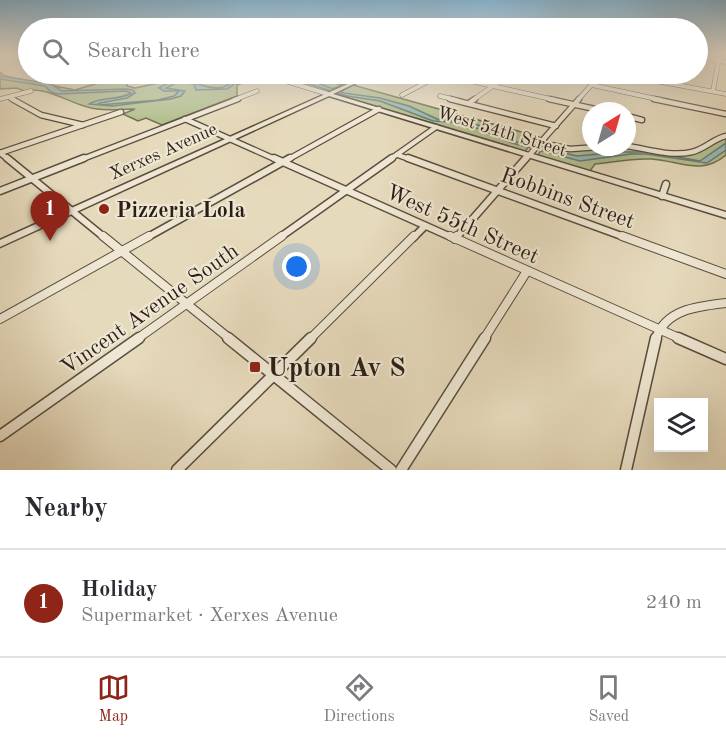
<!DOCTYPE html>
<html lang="en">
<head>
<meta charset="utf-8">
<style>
  :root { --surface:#fff; --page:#f7f7f7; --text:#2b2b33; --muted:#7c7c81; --line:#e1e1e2; --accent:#8f2418 }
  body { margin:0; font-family:"Old Standard TT",serif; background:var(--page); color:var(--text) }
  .controls { position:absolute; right:18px; bottom:18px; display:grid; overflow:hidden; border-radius:0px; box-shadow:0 6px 24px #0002 }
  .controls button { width:54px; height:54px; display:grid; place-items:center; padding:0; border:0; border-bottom:2px solid var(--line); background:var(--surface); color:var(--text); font:30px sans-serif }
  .compass { position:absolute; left:582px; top:102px; width:54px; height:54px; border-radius:50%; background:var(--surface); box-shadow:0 6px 24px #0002; rotate:37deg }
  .you { position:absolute; left:297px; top:267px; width:21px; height:21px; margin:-15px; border:4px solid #fff; border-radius:50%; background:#1a73e8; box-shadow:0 0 0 9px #1a73e833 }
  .badge { display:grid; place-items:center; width:39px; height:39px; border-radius:50%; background:var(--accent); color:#fff; font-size:20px; font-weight:700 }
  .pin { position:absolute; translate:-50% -50px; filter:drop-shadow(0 2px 3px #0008) }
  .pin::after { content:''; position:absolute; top:32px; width:21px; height:18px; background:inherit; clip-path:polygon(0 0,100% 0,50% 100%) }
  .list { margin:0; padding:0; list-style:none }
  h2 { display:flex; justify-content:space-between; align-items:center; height:78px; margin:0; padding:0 24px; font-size:26px }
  h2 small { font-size:20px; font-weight:400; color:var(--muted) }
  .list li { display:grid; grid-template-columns:39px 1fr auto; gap:18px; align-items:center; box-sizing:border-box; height:108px; padding:0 24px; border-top:2px solid var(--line) }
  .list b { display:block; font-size:22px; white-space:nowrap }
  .list p { margin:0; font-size:20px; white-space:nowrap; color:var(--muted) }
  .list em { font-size:20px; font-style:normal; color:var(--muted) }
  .icon { flex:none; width:33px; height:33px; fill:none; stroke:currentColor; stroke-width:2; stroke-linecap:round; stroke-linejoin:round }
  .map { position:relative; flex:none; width:726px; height:470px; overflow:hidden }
  .search { position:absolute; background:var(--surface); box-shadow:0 6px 24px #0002; left:18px; right:18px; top:18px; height:66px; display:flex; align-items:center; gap:15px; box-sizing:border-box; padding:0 21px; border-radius:33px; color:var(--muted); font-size:22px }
  .sheet { height:186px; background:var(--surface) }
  nav { display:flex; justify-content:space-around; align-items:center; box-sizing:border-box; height:84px; border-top:2px solid var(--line); background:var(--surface); font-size:16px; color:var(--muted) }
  nav a { display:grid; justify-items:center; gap:3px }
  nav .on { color:var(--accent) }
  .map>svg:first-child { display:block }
  .green { fill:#b4c091; stroke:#6f7053; stroke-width:1.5 }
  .water { fill:#97bab5; stroke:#6b7c75; stroke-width:1.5 }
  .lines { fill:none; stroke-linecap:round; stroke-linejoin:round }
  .minor-far4-casing { stroke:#594e3f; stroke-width:5 }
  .minor-far3-casing { stroke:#594e3f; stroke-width:7 }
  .minor-far2-casing { stroke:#594e3f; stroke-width:9 }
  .minor-far1-casing { stroke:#594e3f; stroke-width:10 }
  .minor-casing { stroke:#594e3f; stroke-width:13 }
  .tertiary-casing { stroke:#594e3f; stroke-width:3 }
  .minor-far4 { stroke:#efe7d3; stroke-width:4 }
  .minor-far3 { stroke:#efe7d3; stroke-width:4.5 }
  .minor-far2 { stroke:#efe7d3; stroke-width:6 }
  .minor-far1 { stroke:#efe7d3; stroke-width:8 }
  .minor { stroke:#efe7d3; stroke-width:10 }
  .tertiary { fill:#efe7d3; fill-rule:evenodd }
  .poi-dot { fill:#8f2418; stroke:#efe7d3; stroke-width:2 }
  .labels { text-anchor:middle; stroke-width:4.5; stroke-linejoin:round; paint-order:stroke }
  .far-street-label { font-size:18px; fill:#2a1f15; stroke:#efe7d3 }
  .street-label { font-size:22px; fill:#2a1f15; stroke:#efe7d3 }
  .poi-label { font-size:22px; font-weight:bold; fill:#2a1f15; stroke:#efe7d3; text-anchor:start }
  .near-poi-label { font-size:27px; font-weight:bold; fill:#2a1f15; stroke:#efe7d3; text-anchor:start }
</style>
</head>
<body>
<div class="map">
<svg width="726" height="470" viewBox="0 0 726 470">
  <rect width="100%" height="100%" fill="#e6dabc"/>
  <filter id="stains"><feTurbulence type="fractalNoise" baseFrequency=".00333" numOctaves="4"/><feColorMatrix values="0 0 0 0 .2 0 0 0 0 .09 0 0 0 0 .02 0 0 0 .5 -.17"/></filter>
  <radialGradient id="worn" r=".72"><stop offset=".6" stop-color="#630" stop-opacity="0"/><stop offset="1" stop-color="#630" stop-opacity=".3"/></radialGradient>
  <g class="green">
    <path d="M0 72 5 76 75 90 118 77 126 78 127 86 135 88 201 74 228 75 238 74H302L342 85 325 92C296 83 265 66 237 82L240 84 237 85V96L162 125 146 118 138 121 123 114 135 109C122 109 109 111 97 109 73 107 49 85 24 91L17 88 0 89Z"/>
    <polygon points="353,85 539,137 524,152 333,95"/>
    <path d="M726 136V155C701 176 681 161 651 159 633 158 614 162 595 164L590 171 537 156 545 145C573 150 600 145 628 147 646 148 666 154 684 153 700 151 710 138 726 136Z"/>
  </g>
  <path class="water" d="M264 74 285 75 315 82 344 93 380 98 409 106 437 119 466 122 492 129 517 142 577 156 622 152H650L700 161 726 143V150L707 163 646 154H631L580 161 512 143 480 129 452 122 433 121 380 101 347 96 280 75H259L240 80 227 89 196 90 194 84 178 82 166 88 185 91 181 96 171 99 112 106 89 104C101 96 118 101 131 93L126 91 58 94 51 92 45 86 0 79V76L51 84 62 91 126 89 133 90 135 93 127 98 100 103 98 104 99 105 158 100 174 96 179 91H164L159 88C185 71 194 88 218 88 226 88 229 83 236 80 244 75 254 75 264 74Z"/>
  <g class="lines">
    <g class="minor-far4-casing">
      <g id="minor-far4">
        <polyline points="698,58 726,62"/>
        <polyline points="440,74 555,100"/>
        <polyline points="618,74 726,94"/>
        <polyline points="269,76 328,94"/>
        <polyline points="82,80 98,74"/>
        <polyline points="592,85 661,100"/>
        <polyline points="713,91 720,53"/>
        <polyline points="402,95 442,74"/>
        <polyline points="440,96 456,100"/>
        <polyline points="9,97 14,100"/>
        <polyline points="0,99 31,91"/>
        <polyline points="234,100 257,91"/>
        <polyline points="473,100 510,74"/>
        <polyline points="578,100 601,74"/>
      </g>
    </g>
    <g class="minor-far3-casing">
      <g id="minor-far3">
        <polyline points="12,99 41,115 83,125"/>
        <polyline points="450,99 556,126"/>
        <polyline points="549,99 604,111"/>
        <polyline points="654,99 726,114"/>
        <polyline points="469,103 475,99"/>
        <polyline points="627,116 642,120"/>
        <polyline points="185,119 277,160"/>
        <polyline points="541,143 570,149 599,147"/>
        <path d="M627 146C648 149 671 157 692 152 705 149 713 139 726 136"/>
        <polyline points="0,153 9,160"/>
        <polyline points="0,153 121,112"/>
        <polyline points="398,155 412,160"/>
        <polyline points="80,160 238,99"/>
        <polyline points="287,160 379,109"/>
        <polyline points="389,160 436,127"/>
        <polyline points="525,160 579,99"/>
      </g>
    </g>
    <g class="minor-far2-casing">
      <g id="minor-far2">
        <polyline points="7,158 105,238"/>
        <polyline points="274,158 453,238"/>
        <polyline points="408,158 627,238"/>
        <polyline points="0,191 84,158"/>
        <polyline points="662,196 666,184"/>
        <polyline points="146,238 290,158"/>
        <polyline points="279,238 392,158"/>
        <polyline points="413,238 425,226"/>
        <polyline points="456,238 526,158"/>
      </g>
    </g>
    <g class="minor-far1-casing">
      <g id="minor-far1">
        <polyline points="103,236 230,339"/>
        <polyline points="450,236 681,339"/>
        <polyline points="622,236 726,274"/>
        <polyline points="455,239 457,236"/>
        <polyline points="0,319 149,236"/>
        <polyline points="137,339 282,236"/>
        <polyline points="310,339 414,236"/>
        <polyline points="484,339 527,271"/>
        <path d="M656 339C665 309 699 306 726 303"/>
      </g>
    </g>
    <g class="minor-casing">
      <g id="minor">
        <polyline points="228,338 391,470"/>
        <polyline points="678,338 726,359"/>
        <polyline points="0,436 139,338"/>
        <polyline points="177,470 311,338"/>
        <polyline points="401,470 485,338"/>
        <polyline points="626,470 656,338"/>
      </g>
    </g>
    <g class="tertiary-casing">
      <polygon id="tertiary" points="370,74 375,74 333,94 726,212 726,218 329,96 0,247 0,240"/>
    </g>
    <use href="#minor-far4" class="minor-far4"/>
    <use href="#minor-far3" class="minor-far3"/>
    <use href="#minor-far2" class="minor-far2"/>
    <use href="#minor-far1" class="minor-far1"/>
    <use href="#minor" class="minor"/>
    <use href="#tertiary" class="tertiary"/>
  </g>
  <linearGradient id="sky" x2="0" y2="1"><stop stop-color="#87b6d4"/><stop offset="0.45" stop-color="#f4eee1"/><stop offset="1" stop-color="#f4eee1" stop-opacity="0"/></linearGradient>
  <rect width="726" height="119" fill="url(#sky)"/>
  <g class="poi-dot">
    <circle cx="104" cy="209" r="6"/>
    <rect x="249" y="361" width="12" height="12" rx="3"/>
  </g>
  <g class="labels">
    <g class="far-street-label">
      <text transform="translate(502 131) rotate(17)" y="6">West 54th Street</text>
      <text transform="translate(163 151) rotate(-24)" y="6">Xerxes Avenue</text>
    </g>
    <g class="street-label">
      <text transform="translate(568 197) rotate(20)" y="8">Robbins Street</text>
      <text transform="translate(463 223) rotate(24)" y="8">West 55th Street</text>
      <text transform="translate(149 308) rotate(-35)" y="8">Vincent Avenue South</text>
    </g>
    <g class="poi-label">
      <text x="116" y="217">Pizzeria Lola</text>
    </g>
    <g class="near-poi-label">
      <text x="267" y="376">Upton Av S</text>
    </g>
  </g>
  <rect width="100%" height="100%" filter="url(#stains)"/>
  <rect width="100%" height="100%" fill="url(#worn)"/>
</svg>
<div class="controls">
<button><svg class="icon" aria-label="layers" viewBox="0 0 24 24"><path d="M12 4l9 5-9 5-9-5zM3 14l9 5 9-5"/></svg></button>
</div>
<svg class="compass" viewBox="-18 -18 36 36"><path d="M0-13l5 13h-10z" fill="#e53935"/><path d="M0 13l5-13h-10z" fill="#7c7c81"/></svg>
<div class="you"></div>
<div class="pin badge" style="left:50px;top:241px">1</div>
<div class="search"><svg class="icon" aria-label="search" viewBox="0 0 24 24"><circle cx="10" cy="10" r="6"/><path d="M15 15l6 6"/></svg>Search here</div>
</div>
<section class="sheet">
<h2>Nearby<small></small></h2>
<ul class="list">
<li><span class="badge">1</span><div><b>Holiday</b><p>Supermarket · Xerxes Avenue</p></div><em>240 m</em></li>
</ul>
</section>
<nav>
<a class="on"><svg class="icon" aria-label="map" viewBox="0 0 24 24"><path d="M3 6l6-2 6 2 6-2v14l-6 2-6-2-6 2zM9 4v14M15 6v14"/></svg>Map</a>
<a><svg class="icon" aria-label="directions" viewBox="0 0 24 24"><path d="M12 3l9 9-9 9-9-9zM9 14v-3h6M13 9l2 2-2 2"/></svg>Directions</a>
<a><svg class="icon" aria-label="saved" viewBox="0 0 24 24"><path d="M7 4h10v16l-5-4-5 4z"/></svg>Saved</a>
</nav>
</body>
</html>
